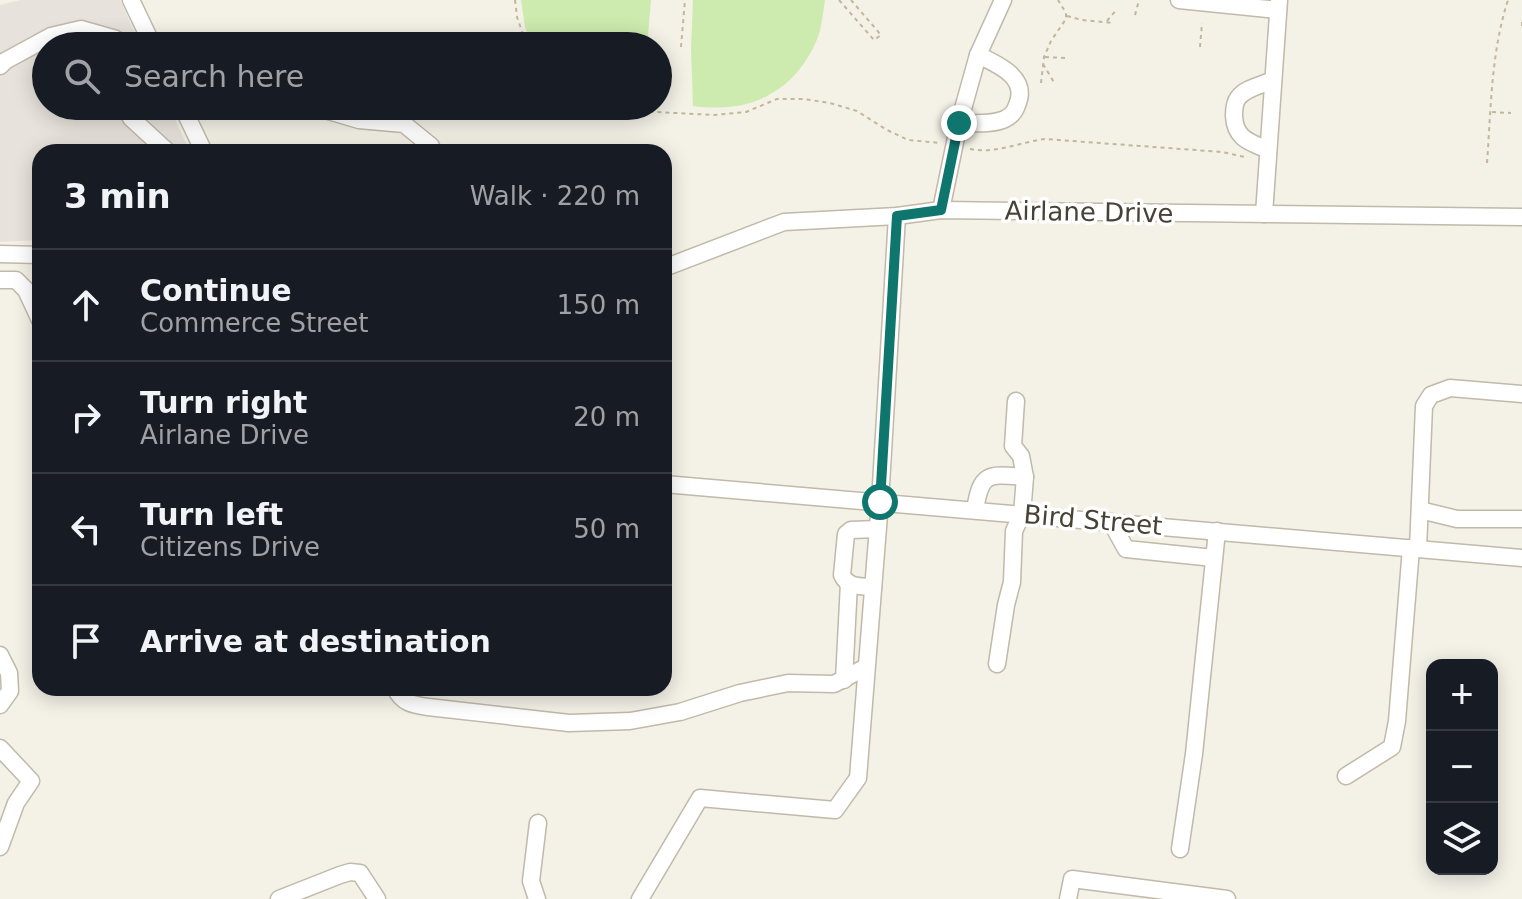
<!DOCTYPE html>
<html lang="en">
<head>
<meta charset="utf-8">
<style>
  :root { --surface:#171b24; --page:#242831; --text:#f1f3f6; --muted:#9ea1a6; --line:#363941 }
  body { margin:0; font-family:"DejaVu Sans",sans-serif; background:var(--page); color:var(--text) }
  .controls { position:absolute; right:24px; bottom:24px; display:grid; overflow:hidden; border-radius:16px; box-shadow:0 4px 20px #0003 }
  .controls button { width:72px; height:72px; display:grid; place-items:center; padding:0; border:0; border-bottom:2px solid var(--line); background:var(--surface); color:var(--text); font:40px sans-serif }
  .stop { position:absolute; width:24px; height:24px; margin:-18px; border:6px solid #0f766e; border-radius:50%; background:#fff }
  .stop.end { background:#0f766e; border-color:#fff; box-shadow:0 2px 8px #0008 }
  .list { margin:0; padding:0; list-style:none }
  h2 { display:flex; justify-content:space-between; align-items:center; height:104px; margin:0; padding:0 32px; font-size:34px }
  h2 small { font-size:26px; font-weight:400; color:var(--muted) }
  .list li { display:grid; grid-template-columns:52px 1fr auto; gap:24px; align-items:center; box-sizing:border-box; height:112px; padding:0 32px; border-top:2px solid var(--line) }
  .list b { display:block; font-size:30px; white-space:nowrap }
  .list p { margin:0; font-size:26px; white-space:nowrap; color:var(--muted) }
  .list em { font-size:26px; font-style:normal; color:var(--muted) }
  .icon { flex:none; width:44px; height:44px; fill:none; stroke:currentColor; stroke-width:2; stroke-linecap:round; stroke-linejoin:round }
  .map { position:relative; flex:none; width:1522px; height:899px; overflow:hidden }
  .search { position:absolute; background:var(--surface); box-shadow:0 4px 20px #0003; left:32px; top:32px; width:640px; height:88px; display:flex; align-items:center; gap:20px; box-sizing:border-box; padding:0 28px; border-radius:44px; color:var(--muted); font-size:30px }
  .panel { position:absolute; background:var(--surface); box-shadow:0 4px 20px #0003; left:32px; top:144px; width:640px; height:552px; border-radius:24px }
  .map>svg:first-child { display:block }
  .industrial { fill:#e7e2dc }
  .green { fill:#cdebae }
  .lines { fill:none; stroke-linecap:round; stroke-linejoin:round }
  .minor-casing { stroke:#c1b9a9; stroke-width:19 }
  .path { stroke:#c3b69a; stroke-width:2; stroke-dasharray:4 4; stroke-linecap:butt }
  .minor { stroke:#fff; stroke-width:16 }
  .route { stroke:#0f766e; stroke-width:10 }
  .labels { text-anchor:middle; stroke-width:7; stroke-linejoin:round; paint-order:stroke }
  .street-label { font-size:26px; fill:#484236; stroke:#fff }
</style>
</head>
<body>
<div class="map">
<svg width="1522" height="899" viewBox="0 0 1522 899">
  <rect width="100%" height="100%" fill="#f4f1e7"/>
  <polygon class="industrial" points="21,0 120,0 141,46 46,46 46,106 169,106 190,152 40,152 40,240 0,242 0,5"/>
  <g class="green">
    <polygon points="521,0 651,0 647,46 532,46 525,27"/>
    <path d="M693 0H825C823 12 822 26 818 37 796 92 750 114 693 106L691 49Z"/>
  </g>
  <g class="lines">
    <g class="minor-casing">
      <g id="minor">
        <polyline points="131,0 153,46"/>
        <polyline points="1179,0 1278,10"/>
        <polyline points="0,66 5,61 51,36 81,29 116,39"/>
        <polyline points="125,106 131,118 168,152"/>
        <polyline points="182,106 204,152"/>
        <polyline points="319,106 325,110 359,120 404,124 431,146 433,152"/>
        <path d="M959 123C973 123 992 125 1005 119 1011 116 1015 112 1017 105 1029 78 999 65 978 55"/>
        <path d="M1268 150C1250 142 1235 139 1234 116 1234 111 1235 102 1238 98 1245 88 1262 85 1273 80"/>
        <polyline points="941,210 959,123 978,55 1003,0"/>
        <polyline points="1264,214 1279,0"/>
        <polyline points="0,254 40,255"/>
        <polyline points="664,268 784,222 897,216 941,210 1522,217"/>
        <polyline points="0,280 16,280 26,290 40,320"/>
        <polyline points="664,484 1522,558"/>
        <path d="M975 510C981 471 989 474 1025 477"/>
        <polyline points="1420,510 1457,519 1522,519"/>
        <polyline points="1111,522 1126,549 1214,558"/>
        <polyline points="1418,549 1424,406 1431,395 1450,388 1522,394"/>
        <path d="M873 587C860 586 848 588 842 575L846 534 851 530 877 529"/>
        <polyline points="0,655 9,673 10,691 0,705"/>
        <polyline points="997,664 1006,605 1012,582 1014,531 1022,514 1025,477 1021,456 1013,446 1016,401"/>
        <polyline points="844,680 849,583"/>
        <path d="M395 688C402 703 413 705 428 707L569 723 630 721 680 712 740 693 788 683 834 684 866 667"/>
        <polyline points="0,748 31,781 16,803 0,847"/>
        <polyline points="1346,776 1392,747 1397,721 1411,548"/>
        <polyline points="1180,849 1194,754 1217,531"/>
        <polyline points="279,899 340,875 350,872 360,873 377,899"/>
        <polyline points="537,899 531,881 538,823"/>
        <polyline points="640,899 700,798 835,810 858,778 880,502 897,216"/>
        <polyline points="1068,899 1072,879 1227,899"/>
      </g>
    </g>
    <g class="path">
      <polyline points="515,0 517,17 527,46"/>
      <polyline points="839,0 874,40 881,35 851,0"/>
      <polyline points="1135,15 1139,0"/>
      <polyline points="1067,16 1082,20 1114,23"/>
      <polyline points="1107,21 1117,9"/>
      <polyline points="1522,26 1522,21"/>
      <polyline points="681,47 685,0"/>
      <polyline points="1200,47 1202,23"/>
      <polyline points="1045,57 1065,58"/>
      <polyline points="1043,64 1055,84"/>
      <polyline points="1041,83 1044,57 1051,41 1066,19 1066,13 1058,0"/>
      <polyline points="602,106 618,110 714,115 746,112 777,99 804,99 830,103 857,111 887,130 908,140 940,143"/>
      <polyline points="1492,112 1511,113"/>
      <path d="M970 149C995 154 1021 142 1045 139L1222 152 1245 157"/>
      <path d="M1487 163C1491 109 1491 52 1508 0"/>
    </g>
    <use href="#minor" class="minor"/>
  </g>
  <g class="lines">
    <polyline class="route" points="880,502 897,216 941,210 959,123"/>
  </g>
  <g class="labels">
    <g class="street-label">
      <text transform="translate(1089 212) rotate(1)" y="9">Airlane Drive</text>
      <text transform="translate(1093 520) rotate(5)" y="9">Bird Street</text>
    </g>
  </g>
</svg>
<div class="controls">
<button>+</button>
<button>−</button>
<button><svg class="icon" aria-label="layers" viewBox="0 0 24 24"><path d="M12 4l9 5-9 5-9-5zM3 14l9 5 9-5"/></svg></button>
</div>
<div class="stop" style="left:880px;top:502px"></div>
<div class="stop end" style="left:959px;top:123px"></div>
<div class="search"><svg class="icon" aria-label="search" viewBox="0 0 24 24"><circle cx="10" cy="10" r="6"/><path d="M15 15l6 6"/></svg>Search here</div>
<section class="panel">
<h2>3 min<small>Walk · 220 m</small></h2>
<ul class="list">
<li><svg class="icon" aria-label="ahead" viewBox="0 0 24 24"><path d="M12 20V5M6 11l6-6 6 6"/></svg><div><b>Continue</b><p>Commerce Street</p></div><em>150 m</em></li>
<li><svg class="icon" aria-label="right" viewBox="0 0 24 24"><path d="M7 20v-9h11M14 6l5 5-5 5"/></svg><div><b>Turn right</b><p>Airlane Drive</p></div><em>20 m</em></li>
<li><svg class="icon" aria-label="left" viewBox="0 0 24 24"><path d="M17 20v-9H6M10 6l-5 5 5 5"/></svg><div><b>Turn left</b><p>Citizens Drive</p></div><em>50 m</em></li>
<li><svg class="icon" aria-label="arrive" viewBox="0 0 24 24"><path d="M6 21V4h12l-3 4 3 4H6"/></svg><div><b>Arrive at destination</b></div></li>
</ul>
</section>
</div>
</body>
</html>
